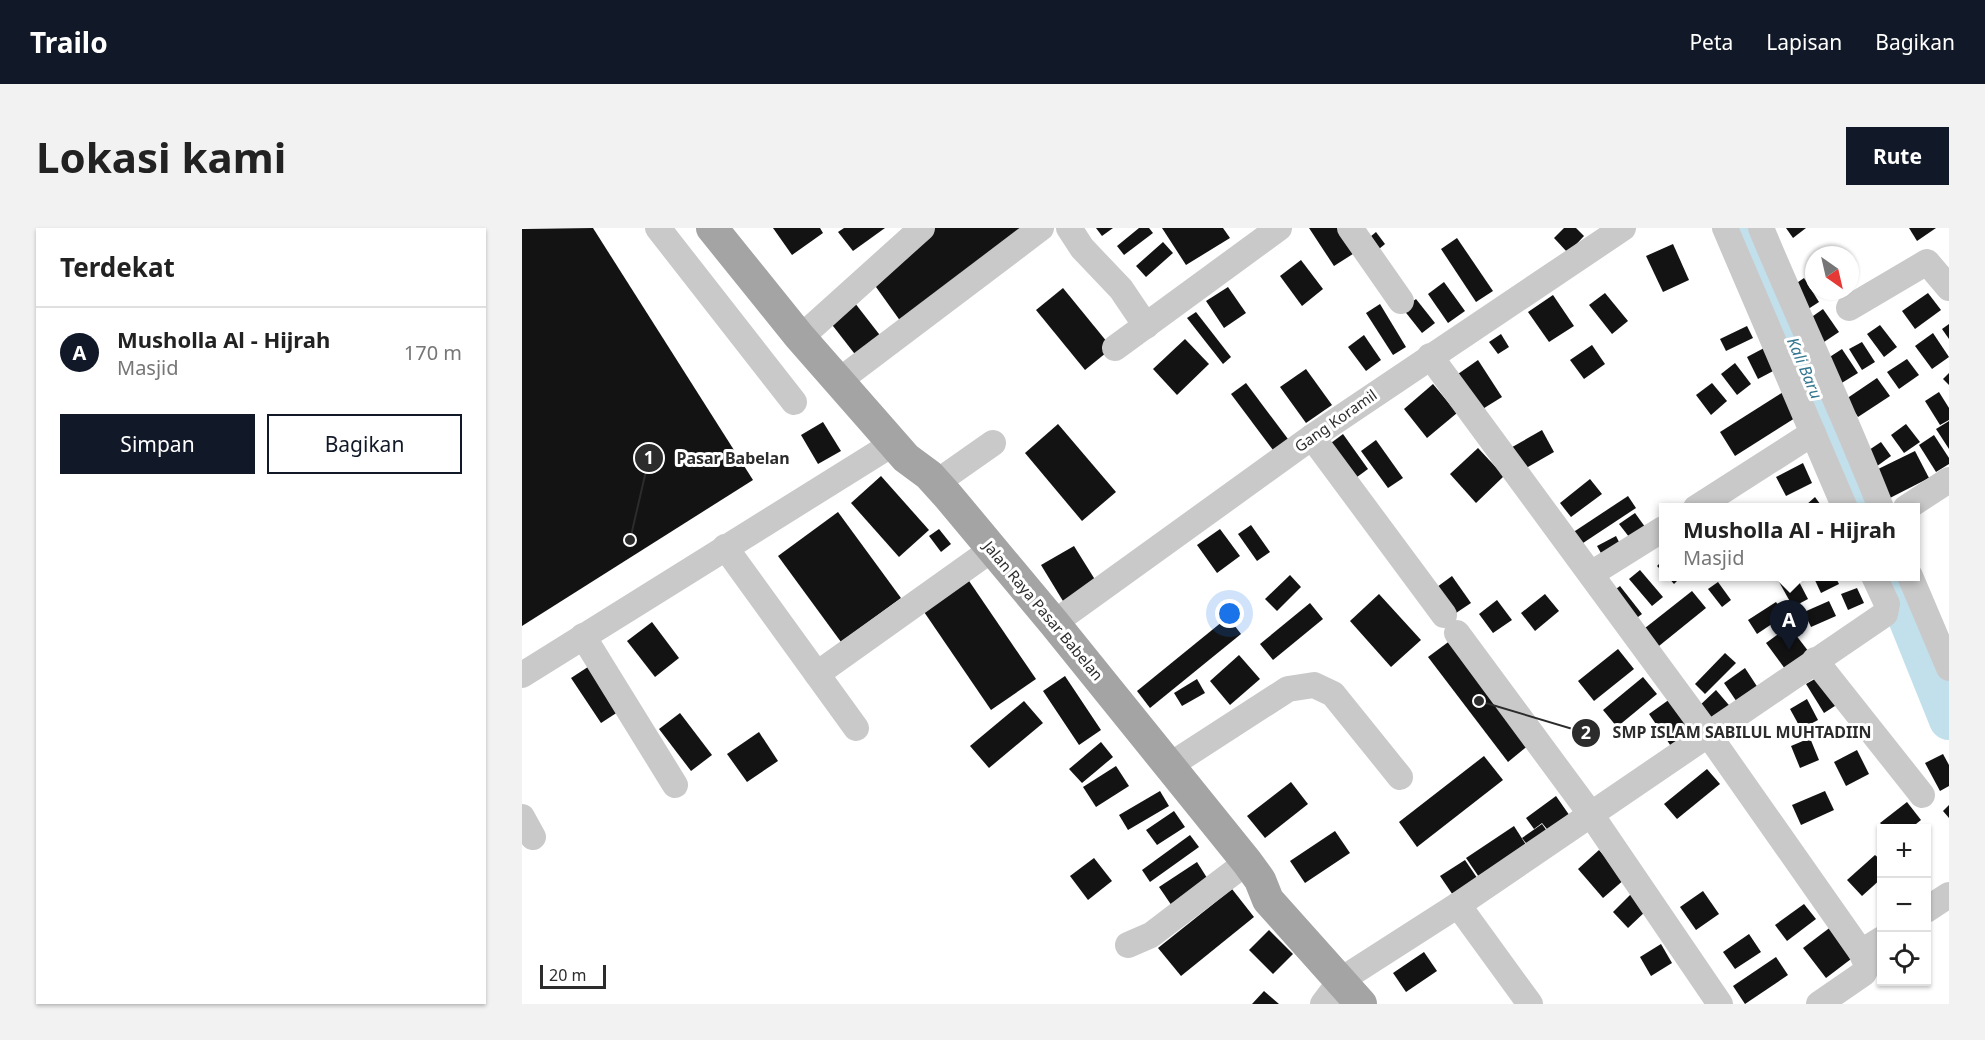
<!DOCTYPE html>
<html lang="id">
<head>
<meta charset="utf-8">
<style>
  :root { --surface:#fff; --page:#f2f2f2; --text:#222; --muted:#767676; --line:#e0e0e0; --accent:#111827 }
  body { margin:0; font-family:"Noto Sans",sans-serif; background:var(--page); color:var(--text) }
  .controls { position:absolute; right:18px; bottom:18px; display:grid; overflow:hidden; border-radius:0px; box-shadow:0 2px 4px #0004 }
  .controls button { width:54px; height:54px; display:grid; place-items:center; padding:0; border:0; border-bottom:2px solid var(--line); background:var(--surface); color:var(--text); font:30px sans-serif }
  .compass { position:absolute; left:1283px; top:18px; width:54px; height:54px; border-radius:50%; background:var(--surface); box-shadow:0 2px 4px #0004; rotate:146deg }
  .scale { position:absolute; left:18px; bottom:15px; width:66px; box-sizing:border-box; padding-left:6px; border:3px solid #2c2c2c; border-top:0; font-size:16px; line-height:21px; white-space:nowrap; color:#2c2c2c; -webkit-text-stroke:4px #fff; paint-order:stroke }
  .you { position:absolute; left:708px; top:386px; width:21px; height:21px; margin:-15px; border:4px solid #fff; border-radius:50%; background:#1a73e8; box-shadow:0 0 0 9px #1a73e833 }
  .badge { display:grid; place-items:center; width:39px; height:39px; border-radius:50%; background:var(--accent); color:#fff; font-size:20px; font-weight:700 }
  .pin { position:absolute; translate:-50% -50px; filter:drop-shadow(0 2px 3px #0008) }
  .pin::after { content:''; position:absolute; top:32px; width:21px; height:18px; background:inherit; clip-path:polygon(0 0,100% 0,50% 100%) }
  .popup { position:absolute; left:1137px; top:275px; width:261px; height:78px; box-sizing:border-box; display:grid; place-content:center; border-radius:0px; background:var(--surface); filter:drop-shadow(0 2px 4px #0005); font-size:20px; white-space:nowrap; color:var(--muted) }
  .popup b { font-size:22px; color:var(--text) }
  .popup::after { content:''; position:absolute; left:50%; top:100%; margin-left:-12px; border:12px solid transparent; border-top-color:var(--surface) }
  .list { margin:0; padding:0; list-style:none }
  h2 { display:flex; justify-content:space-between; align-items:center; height:78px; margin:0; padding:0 24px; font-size:26px }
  h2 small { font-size:20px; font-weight:400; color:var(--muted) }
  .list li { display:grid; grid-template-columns:39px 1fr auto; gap:18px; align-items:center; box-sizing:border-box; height:90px; padding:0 24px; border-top:2px solid var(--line) }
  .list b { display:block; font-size:22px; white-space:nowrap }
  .list p { margin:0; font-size:20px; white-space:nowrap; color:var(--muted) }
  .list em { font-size:20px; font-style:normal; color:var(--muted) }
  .actions { display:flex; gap:12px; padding:18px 24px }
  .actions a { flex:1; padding:14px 0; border:2px solid var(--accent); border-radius:0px; text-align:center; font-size:21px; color:var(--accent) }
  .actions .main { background:var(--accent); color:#fff }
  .icon { flex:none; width:33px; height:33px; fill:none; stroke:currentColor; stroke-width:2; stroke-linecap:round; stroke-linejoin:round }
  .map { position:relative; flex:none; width:1427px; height:776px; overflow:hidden; border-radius:0px }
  header { display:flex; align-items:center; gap:36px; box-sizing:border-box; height:84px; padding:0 30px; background:var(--accent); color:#fff }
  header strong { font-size:28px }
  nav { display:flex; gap:33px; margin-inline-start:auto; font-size:21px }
  .intro { display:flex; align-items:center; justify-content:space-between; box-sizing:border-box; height:144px; padding:0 36px }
  h1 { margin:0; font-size:42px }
  .button { padding:15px 27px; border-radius:0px; background:var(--accent); color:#fff; font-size:21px; font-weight:700 }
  main { display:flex; gap:36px; padding:0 36px }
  aside { flex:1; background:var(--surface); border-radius:0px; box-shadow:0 2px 4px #0004 }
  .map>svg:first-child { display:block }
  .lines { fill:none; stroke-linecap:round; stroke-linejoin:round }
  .river { stroke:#c2e0ec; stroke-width:40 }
  .building { fill:#131313 }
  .minor { stroke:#c9c9c9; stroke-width:26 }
  .major { stroke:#a4a4a4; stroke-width:32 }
  .labels { text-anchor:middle; stroke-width:6; stroke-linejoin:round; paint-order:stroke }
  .street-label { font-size:15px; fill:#2c2c2c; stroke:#fff }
  .water-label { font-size:16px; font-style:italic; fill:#367791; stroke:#fff }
  .leader { fill:none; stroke:#2c2c2c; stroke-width:2 }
  .callout-dot { fill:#2c2c2c; stroke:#fff; stroke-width:2 }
  .mark-label { font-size:18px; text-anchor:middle; font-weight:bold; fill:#fff }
  .callout-label { font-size:16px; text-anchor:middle; font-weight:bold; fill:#2c2c2c; stroke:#fff; stroke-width:6; stroke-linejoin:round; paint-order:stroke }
</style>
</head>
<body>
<header>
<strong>Trailo</strong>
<nav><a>Peta</a><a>Lapisan</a><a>Bagikan</a></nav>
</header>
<div class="intro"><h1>Lokasi kami</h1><a class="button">Rute</a></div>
<main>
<aside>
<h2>Terdekat<small></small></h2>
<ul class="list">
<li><span class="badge">A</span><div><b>Musholla Al - Hijrah</b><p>Masjid</p></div><em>170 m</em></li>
</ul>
<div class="actions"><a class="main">Simpan</a><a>Bagikan</a></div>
</aside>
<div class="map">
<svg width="1427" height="776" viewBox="0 0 1427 776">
  <rect width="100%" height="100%" fill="#fff"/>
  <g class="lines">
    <g class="river">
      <polyline points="1225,0 1341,280"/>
      <polyline points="1369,348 1427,492"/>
    </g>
  </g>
  <g class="building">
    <polygon points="71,0 231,252 0,398 0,1"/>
    <polygon points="251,0 298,0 301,5 270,27"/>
    <polygon points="322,0 363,0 331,23 316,4"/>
    <polygon points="411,0 505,0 379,94 349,52"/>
    <polygon points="574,0 591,0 580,8"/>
    <polygon points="617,0 627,0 631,5 602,27 595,18"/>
    <polygon points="640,0 701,0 708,10 664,37"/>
    <polygon points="787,0 819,0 834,24 812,38"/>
    <polygon points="1042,0 1054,0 1062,8 1046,25 1032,10"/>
    <polygon points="1264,0 1284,0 1271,10"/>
    <polygon points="1387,0 1414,0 1395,13"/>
    <polygon points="854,4 863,16 851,26 842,14"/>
    <polygon points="935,10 971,63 954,74 919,21"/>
    <polygon points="641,14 651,25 624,49 614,38"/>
    <polygon points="1151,16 1167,52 1141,64 1124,28"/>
    <polygon points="779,32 801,61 780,78 758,48"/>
    <polygon points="1282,50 1297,74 1280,85 1266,61"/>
    <polygon points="922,54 943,83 926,95 906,66"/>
    <polygon points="706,59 724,85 702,100 684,73"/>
    <polygon points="541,60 590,120 563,142 514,82"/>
    <polygon points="1083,65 1106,93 1090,106 1067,77"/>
    <polygon points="1406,65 1419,82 1393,101 1380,83"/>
    <polygon points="1031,67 1052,98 1027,114 1006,84"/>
    <polygon points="329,70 364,115 339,134 304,89"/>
    <polygon points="894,71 913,95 900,105 881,81"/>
    <polygon points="858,76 884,119 871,127 844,85"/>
    <polygon points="1301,81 1317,104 1299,116 1284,93"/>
    <polygon points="674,84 709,129 701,136 665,90"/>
    <polygon points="1427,96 1427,111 1420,101"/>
    <polygon points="1358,97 1375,119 1362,129 1345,106"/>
    <polygon points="1225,98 1231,110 1204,123 1198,111"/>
    <polygon points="1411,105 1427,129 1410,141 1393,118"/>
    <polygon points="979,106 987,119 976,126 967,114"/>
    <polygon points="842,107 859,132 844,143 826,119"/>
    <polygon points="663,111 687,136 655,167 631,141"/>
    <polygon points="1340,114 1353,134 1340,142 1327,121"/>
    <polygon points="1070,117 1083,136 1062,151 1048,132"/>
    <polygon points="1244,119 1255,141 1236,151 1225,129"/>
    <polygon points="1320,121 1336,145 1318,156 1303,132"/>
    <polygon points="1385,131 1397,147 1377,161 1365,144"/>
    <polygon points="956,132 980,169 959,182 936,146"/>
    <polygon points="1213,135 1229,156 1215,167 1199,146"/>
    <polygon points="784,141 810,177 784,195 758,159"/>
    <polygon points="1427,145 1427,157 1421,151"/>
    <polygon points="1355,150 1368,168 1336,189 1324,171"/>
    <polygon points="724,155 772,219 757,230 709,166"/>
    <polygon points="1190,155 1205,173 1189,187 1174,167"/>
    <polygon points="911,156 935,185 905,210 882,181"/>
    <polygon points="1266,161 1281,185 1213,228 1198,204"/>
    <polygon points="1417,164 1427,180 1427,192 1418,197 1403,173"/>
    <polygon points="1427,193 1427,221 1414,201"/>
    <polygon points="301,194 319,223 296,236 279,207"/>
    <polygon points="536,196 594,264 560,293 503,225"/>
    <polygon points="1384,196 1398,214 1382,225 1369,207"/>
    <polygon points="1020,202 1032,224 997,244 985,222"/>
    <polygon points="821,206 846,241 831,252 805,218"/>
    <polygon points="1412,207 1427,230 1427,236 1414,244 1397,217"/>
    <polygon points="854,212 881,250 866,260 839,223"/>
    <polygon points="1359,214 1369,228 1351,241 1341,226"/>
    <polygon points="956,220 982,248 954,275 928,246"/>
    <polygon points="1393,223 1407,250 1364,272 1350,244"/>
    <polygon points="1281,235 1290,255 1264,268 1254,249"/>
    <polygon points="359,248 407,302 377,329 329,275"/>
    <polygon points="1068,251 1080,266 1049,289 1038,275"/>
    <polygon points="1106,268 1114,280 1058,317 1050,305"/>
    <polygon points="1293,269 1301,280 1286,280 1284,277"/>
    <polygon points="316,284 379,370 319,414 256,328"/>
    <polygon points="1113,285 1126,303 1111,314 1097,296"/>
    <polygon points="729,297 748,324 735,333 716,306"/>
    <polygon points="417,301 429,316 419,324 407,308"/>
    <polygon points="698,301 718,328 695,345 675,317"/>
    <polygon points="1094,308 1102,324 1084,334 1075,318"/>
    <polygon points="552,318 577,358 544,378 519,337"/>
    <polygon points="1141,332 1141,344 1135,338"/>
    <polygon points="1118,342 1141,369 1130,378 1107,351"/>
    <polygon points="443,347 514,451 469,482 398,378"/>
    <polygon points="768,347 779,359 755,383 743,371"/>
    <polygon points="930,348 949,375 934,385 915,359"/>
    <polygon points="1145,348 1160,348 1152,356"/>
    <polygon points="1263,348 1274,348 1286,371 1271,379 1256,352"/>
    <polygon points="1291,348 1313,348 1317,356 1299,365"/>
    <polygon points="1196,354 1209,372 1200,379 1186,361"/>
    <polygon points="1098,358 1120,386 1112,392 1090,364"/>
    <polygon points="1335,360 1342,375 1326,382 1319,366"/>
    <polygon points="1170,363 1184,380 1132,422 1118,404"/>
    <polygon points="857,366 899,412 869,439 828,393"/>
    <polygon points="1023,366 1037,383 1013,403 999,385"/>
    <polygon points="975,372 990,392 971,405 957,386"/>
    <polygon points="1307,373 1314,388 1289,399 1282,384"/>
    <polygon points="1254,374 1263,387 1235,406 1226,392"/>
    <polygon points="788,375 801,391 751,432 738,416"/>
    <polygon points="706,389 719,406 628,480 615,463"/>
    <polygon points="130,394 157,430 133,449 105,413"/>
    <polygon points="1267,398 1290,428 1266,445 1244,415"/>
    <polygon points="929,412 1008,516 986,534 906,429"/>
    <polygon points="1096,421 1112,441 1072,473 1056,453"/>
    <polygon points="1203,425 1214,435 1183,466 1173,456"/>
    <polygon points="717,427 738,451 708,477 688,453"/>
    <polygon points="69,437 99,482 79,495 49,450"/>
    <polygon points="1223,440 1240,466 1219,480 1202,455"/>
    <polygon points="543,448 579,502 557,517 521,463"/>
    <polygon points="1298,448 1316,476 1302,485 1284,456"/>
    <polygon points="1121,449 1135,466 1095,499 1081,482"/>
    <polygon points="675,451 683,465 660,478 652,465"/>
    <polygon points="1194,462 1212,483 1195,499 1176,479"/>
    <polygon points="1148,471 1174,509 1153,524 1127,486"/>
    <polygon points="1285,471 1296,492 1279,501 1268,481"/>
    <polygon points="502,473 521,495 467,540 448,518"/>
    <polygon points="158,485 190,527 169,543 137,501"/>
    <polygon points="237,504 256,533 225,554 205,526"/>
    <polygon points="1288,510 1297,532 1278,540 1269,518"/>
    <polygon points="579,514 591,529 560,555 547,541"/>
    <polygon points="1335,522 1347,546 1324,558 1312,534"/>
    <polygon points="1421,526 1427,537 1427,558 1418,563 1403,535"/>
    <polygon points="962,528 981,552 895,619 877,594"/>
    <polygon points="594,538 607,558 574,579 561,559"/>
    <polygon points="1185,541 1198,556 1155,591 1142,576"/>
    <polygon points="769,554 786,576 743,610 725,588"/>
    <polygon points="638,563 647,578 606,602 597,587"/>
    <polygon points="1303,563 1312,582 1279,597 1270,577"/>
    <polygon points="1034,568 1050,591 1029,606 1020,595 1012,601 1004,590"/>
    <polygon points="1385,574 1399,592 1389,600 1363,600 1358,595"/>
    <polygon points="1427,577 1427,590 1421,583"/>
    <polygon points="652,583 663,599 635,617 624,602"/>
    <polygon points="1020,596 1027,606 1008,620 1000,610"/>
    <polygon points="992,598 1006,620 959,652 944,630"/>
    <polygon points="813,603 828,625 783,655 768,633"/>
    <polygon points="668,607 677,619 628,654 620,642"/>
    <polygon points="1077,622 1103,651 1081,670 1056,641"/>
    <polygon points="1353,627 1360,633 1360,650 1340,668 1325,652"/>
    <polygon points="572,630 590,653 566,672 548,648"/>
    <polygon points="943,632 960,657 935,673 918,648"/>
    <polygon points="675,634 687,653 650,678 637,659"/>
    <polygon points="710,661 732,689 659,748 636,720"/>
    <polygon points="1181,663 1197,686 1174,702 1158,679"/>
    <polygon points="1110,665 1126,681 1106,700 1091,684"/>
    <polygon points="1282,676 1294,691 1265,713 1253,697"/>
    <polygon points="1310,698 1333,728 1304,750 1281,720"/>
    <polygon points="747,702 771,726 751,746 727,722"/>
    <polygon points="1227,706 1239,724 1213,741 1201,724"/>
    <polygon points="1139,716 1150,735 1129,748 1118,729"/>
    <polygon points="902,724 915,743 884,764 871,745"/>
    <polygon points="1254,729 1266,747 1223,776 1211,758"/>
    <polygon points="742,763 757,776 730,776"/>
  </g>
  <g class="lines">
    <g class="minor">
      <polyline points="136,0 272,174"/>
      <polyline points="547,0 560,20 599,61 624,98"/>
      <polyline points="828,0 879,73"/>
      <polyline points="1203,0 1323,280"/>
      <path d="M1239 0C1278 94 1322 185 1359 280"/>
      <polyline points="1327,80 1405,34 1427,60"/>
      <polyline points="278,110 400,0"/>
      <polyline points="593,120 757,0"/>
      <polyline points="908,128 1186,506 1339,724 1345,737 1342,745 1297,776"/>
      <polyline points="318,152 519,0"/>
      <polyline points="790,209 922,387"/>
      <polyline points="414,255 471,215"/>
      <polyline points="1174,280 1291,205"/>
      <polyline points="1384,280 1427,252"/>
      <polyline points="203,319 334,500"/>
      <polyline points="1069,346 1141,301"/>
      <polyline points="1388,348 1427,440"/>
      <polyline points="532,395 790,209 1101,0"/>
      <polyline points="935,405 1068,585 1198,776"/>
      <polyline points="61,408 153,557"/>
      <polyline points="1293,432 1400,567"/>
      <polyline points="295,446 469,322"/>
      <polyline points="0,447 372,215"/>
      <polyline points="647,538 766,461 792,457 811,466 878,549"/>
      <polyline points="0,589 11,609"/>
      <polyline points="936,677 1008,776"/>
      <polyline points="1404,682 1427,667"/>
      <polyline points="606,717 629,707 725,634"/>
      <polyline points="1339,724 1360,711"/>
      <polyline points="801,776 819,752 936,677 1363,386 1365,376 1352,348"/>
    </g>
    <polyline class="major" points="190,0 277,108 384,230 407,247 426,268 532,395 725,634 738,652 746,672 839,776"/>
  </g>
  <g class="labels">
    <g class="street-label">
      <text transform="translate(814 193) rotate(-35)" y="5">Gang Koramil</text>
      <text transform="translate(521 383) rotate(50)" y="5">Jalan Raya Pasar Babelan</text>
    </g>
    <g class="water-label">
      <text transform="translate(1283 140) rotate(67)" y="6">Kali Baru</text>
    </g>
  </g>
  <path class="leader" d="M108 312L127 230M957 473L1064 505"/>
  <g class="callout-dot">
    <circle cx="108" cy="312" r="6"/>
    <circle cx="957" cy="473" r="6"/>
    <circle cx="127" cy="230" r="15"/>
    <circle cx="1064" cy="505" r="15"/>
  </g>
  <g class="mark-label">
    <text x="127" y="236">1</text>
    <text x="1064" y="511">2</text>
  </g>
  <g class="callout-label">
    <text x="211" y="236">Pasar Babelan</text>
    <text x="1220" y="510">SMP ISLAM SABILUL MUHTADIIN</text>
  </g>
</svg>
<div class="controls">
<button>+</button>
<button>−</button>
<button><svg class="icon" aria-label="locate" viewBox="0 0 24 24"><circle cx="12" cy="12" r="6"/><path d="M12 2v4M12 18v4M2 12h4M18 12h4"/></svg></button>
</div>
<svg class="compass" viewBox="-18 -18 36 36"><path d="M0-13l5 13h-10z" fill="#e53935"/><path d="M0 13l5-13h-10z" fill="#767676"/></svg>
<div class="scale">20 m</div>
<div class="you"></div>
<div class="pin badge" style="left:1267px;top:422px">A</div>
<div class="popup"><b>Musholla Al - Hijrah</b>Masjid</div>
</div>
</main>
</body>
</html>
